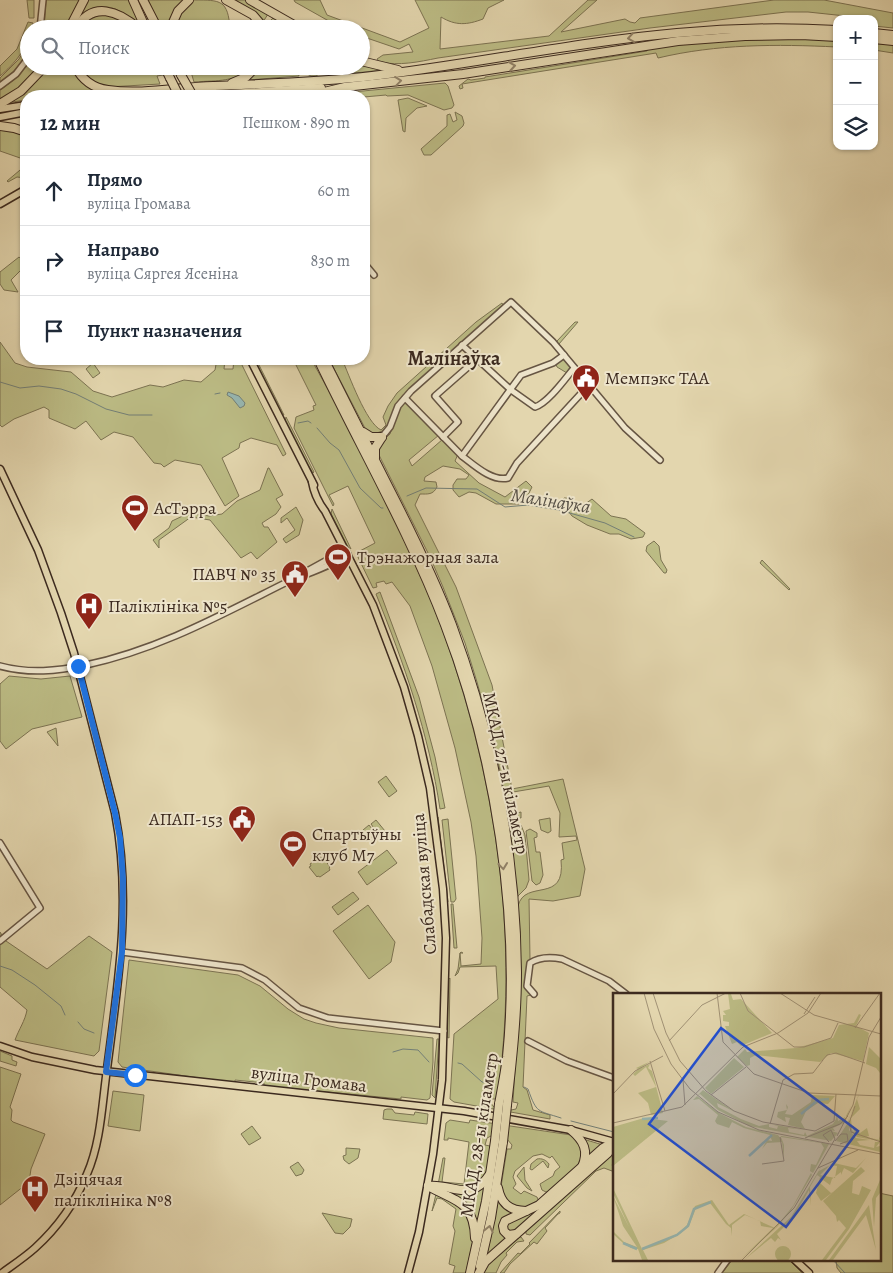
<!DOCTYPE html>
<html lang="ru">
<head>
<meta charset="utf-8">
<style>
  :root { --surface:#fff; --page:#f6f6f7; --text:#1f2937; --muted:#747a83; --line:#e0e1e3 }
  body { margin:0; font-family:Alegreya,serif; background:var(--page); color:var(--text) }
  .controls { position:absolute; right:15px; top:15px; display:grid; overflow:hidden; border-radius:10px; box-shadow:0 1px 4px #0004 }
  .controls button { width:45px; height:45px; display:grid; place-items:center; padding:0; border:0; border-bottom:1px solid var(--line); background:var(--surface); color:var(--text); font:25px sans-serif }
  .stop { position:absolute; width:15px; height:15px; margin:-11px; border:4px solid #1a73e8; border-radius:50%; background:#fff }
  .stop.end { background:#1a73e8; border-color:#fff; box-shadow:0 1px 5px #0008 }
  .list { margin:0; padding:0; list-style:none }
  h2 { display:flex; justify-content:space-between; align-items:center; height:65px; margin:0; padding:0 20px; font-size:21px }
  h2 small { font-size:16px; font-weight:400; color:var(--muted) }
  .list li { display:grid; grid-template-columns:32px 1fr auto; gap:15px; align-items:center; box-sizing:border-box; height:70px; padding:0 20px; border-top:1px solid var(--line) }
  .list b { display:block; font-size:19px; white-space:nowrap }
  .list p { margin:0; font-size:16px; white-space:nowrap; color:var(--muted) }
  .list em { font-size:16px; font-style:normal; color:var(--muted) }
  .icon { flex:none; width:28px; height:28px; fill:none; stroke:currentColor; stroke-width:2; stroke-linecap:round; stroke-linejoin:round }
  .map { position:relative; flex:none; width:893px; height:1273px; overflow:hidden }
  .search { position:absolute; background:var(--surface); box-shadow:0 1px 4px #0004; left:20px; top:20px; width:350px; height:55px; display:flex; align-items:center; gap:12px; box-sizing:border-box; padding:0 18px; border-radius:28px; color:var(--muted); font-size:19px }
  .panel { position:absolute; background:var(--surface); box-shadow:0 1px 4px #0004; left:20px; top:90px; width:350px; height:275px; border-radius:20px }
  .map>svg:first-child { display:block }
  .green { fill:#bcbc85; stroke:#7c7352 }
  .water { fill:#97b7b2; stroke:#737f77 }
  .lines { fill:none; stroke-linecap:round; stroke-linejoin:round }
  .stream { stroke:#737f77; stroke-width:1 }
  .minor-casing { stroke:#665543; stroke-width:8 }
  .major-casing { stroke:#3c2a1f; stroke-width:9 }
  .highway-casing { stroke:#3c2a1f; stroke-width:10 }
  .minor { stroke:#ede4ca; stroke-width:5 }
  .major { stroke:#e3d6ae; stroke-width:6 }
  .highway { stroke:#e3d6ae; stroke-width:8 }
  .highway-bridge-casing { stroke:#3c2a1f; stroke-width:10; stroke-linecap:butt }
  .highway-bridge { stroke:#e3d6ae; stroke-width:8 }
  .oneway { stroke:#908066 }
  .route { stroke:#1a73e8; stroke-width:6 }
  .labels { text-anchor:middle; stroke-width:4; stroke-linejoin:round; paint-order:stroke }
  .poi-label { font-size:18px; fill:#3c2a1f; stroke:#ede4ca; text-anchor:start }
  .street-label { font-size:18px; fill:#3c2a1f; stroke:#ede4ca }
  .water-label { font-size:19px; font-style:italic; fill:#534d44; stroke:#ede4ca }
  .quarter-label { font-size:20px; font-weight:bold; fill:#3c2a1f; stroke:#ede4ca }
  .inset-river { fill:none; stroke:#97b7b2; stroke-width:2.5 }
  .inset-road { fill:none; stroke:#a09175; stroke-width:1 }
  .view { fill:#1d4ed8; fill-opacity:0.15; stroke:#1d4ed8; stroke-width:2.5 }
  .inset-edge { fill:none; stroke:#3c2a1f; stroke-width:2.5 }
</style>
</head>
<body>
<div class="map">
<svg width="893" height="1273" viewBox="0 0 893 1273">
  <rect width="100%" height="100%" fill="#e3d6ae"/>
  <filter id="stains"><feTurbulence type="fractalNoise" baseFrequency=".004" numOctaves="4"/><feColorMatrix values="0 0 0 0 .2 0 0 0 0 .09 0 0 0 0 .02 0 0 0 .5 -.17"/></filter>
  <radialGradient id="worn" r=".72"><stop offset=".6" stop-color="#630" stop-opacity="0"/><stop offset="1" stop-color="#630" stop-opacity=".3"/></radialGradient>
  <g class="green">
    <polygon points="27,0 34,0 34,18 29,18"/>
    <polygon points="46,0 80,0 65,29 44,29"/>
    <path d="M85 0H129L141 26C130 18 114 3 99 8 90 11 81 23 74 29Z"/>
    <polygon points="148,0 186,0 168,29 162,29"/>
    <path d="M194 0C221 0 228 0 230 29H174C179 18 184 6 194 0Z"/>
    <polygon points="233,0 246,0 268,14 263,22"/>
    <path d="M294 0H320L327 15 400 42 429 28 415 0H504L488 8 483 19C467 25 456 26 441 17L440 49 549 36 588 0H597L561 32 625 19 630 22 635 23 640 18 774 0H824L893 13V28L874 26V19L808 12H786L650 28 438 58C418 62 400 66 379 62L377 59 383 55 413 52 409 44 399 49 361 36V29H343L295 2Z"/>
    <polygon points="110,13 136,29 78,29 93,14"/>
    <polygon points="273,18 275,18 296,29 268,29 268,23"/>
    <path d="M28 22 33 23 31 29H29C29 48 14 64 0 76V66L17 49Z"/>
    <path d="M783 37 837 40V47C776 44 717 44 658 58L656 53 462 84 463 88 460 89 459 86 468 79 471 80 485 78V77L647 51 650 48 717 41Z"/>
    <path d="M29 42C29 59 13 73 0 82V78L19 59Z"/>
    <polygon points="874,43 893,45 893,53 874,50"/>
    <polygon points="29,63 29,66 41,66 23,86 0,101 0,90 15,79"/>
    <polygon points="361,63 383,69 383,70 346,74 345,72 345,66 361,66"/>
    <polygon points="47,66 73,66 97,90 51,96 26,96 26,100 12,102 12,99"/>
    <polygon points="76,66 159,66 163,75 157,76 160,84 108,87 92,82"/>
    <path d="M184 66H232V68L254 66C233 83 220 80 194 82L191 72 187 73Z"/>
    <path d="M259 66H265C272 77 286 74 298 73L299 76 248 80Z"/>
    <polygon points="305,66 319,66 318,70 327,70 328,66 339,66 340,68 335,74 317,74 317,76 311,76 305,73"/>
    <polygon points="445,83 448,86 454,105 452,108 444,110 408,95 387,96 386,95 364,97 312,96"/>
    <polygon points="408,98 427,106 417,108 406,118 405,132 403,131 398,100"/>
    <polygon points="455,112 462,116 464,123 463,126 431,155 424,155 421,149 447,126 447,115 450,114 453,122 457,120"/>
    <polygon points="1,127 26,135 26,164 23,159 0,151 0,129"/>
    <polygon points="26,165 26,178 17,177 8,182 7,181"/>
    <polygon points="19,257 26,263 26,265 11,280 18,292 4,290 0,284 0,272"/>
    <path d="M502 303 503 305 401 399 385 430 374 434 366 430 329 359H342C349 375 366 423 381 430L386 425 383 417 388 406 397 393 476 322Z"/>
    <polygon points="575,322 578,322 559,344 566,352 565,352 557,344 557,341"/>
    <polygon points="0,342 15,363 27,367 71,372 93,391 112,397 150,385 163,387 184,380 201,382 215,370 217,359 225,359 224,369 233,369 234,359 239,359 286,454 283,456 277,445 251,438 240,443 239,448 222,458 239,496 225,506 201,465 175,460 164,467 161,464 154,463 133,437 114,432 101,440 86,421 75,429 49,418 49,410 44,407 14,419 2,427 0,425"/>
    <polygon points="564,357 572,369 567,373 557,367 556,364"/>
    <polygon points="252,359 256,359 284,415 282,415"/>
    <path d="M293 359H311C342 414 372 471 399 529 415 565 432 600 445 637 497 784 520 944 497 1099H490L489 1101 494 1107 511 1110 516 1109 518 1103 513 1102 521 969 518 906C525 878 566 905 561 860L564 859 562 843 577 840 576 836 559 837 560 813 549 786 513 792 517 813 521 812V818L516 817 510 811 507 806 496 751 477 682 465 643 443 587 430 557 377 451 380 443 390 434 399 407 402 403 408 404 439 435 409 460 412 466 443 439 458 454 455 461 479 483 505 497 526 481 532 487 526 499 519 504H496L476 493 469 492 459 497 453 490V485L457 479H466L469 475 460 469 443 466 425 477 424 481 436 482 437 487C433 495 428 494 420 494L415 505 456 587 492 685 512 789 563 779 585 869 580 896 553 901 529 899 530 959 528 964 526 987 531 995 527 996 523 1087 527 1090 533 1110 550 1115V1119L454 1102 450 1099 454 1034 498 999 496 966 460 967 458 973 455 976 458 969 460 953 461 952 463 953H460L461 966 481 964 482 938 476 856 471 822 455 748 432 666 410 606 392 582 386 584 384 581 376 583 377 587 373 588 356 553 375 543 348 486 329 495 334 504 333 506 294 428 296 417 314 410 313 406 316 405Z"/>
    <polygon points="93,363 100,373 93,378 86,369"/>
    <polygon points="286,417 314,472 313,473 306,462 285,422"/>
    <polygon points="268,468 269,468 283,495 276,499 281,507 276,514 262,523 264,527 268,527 277,542 257,559 251,552 241,558 210,520 191,517 159,540 159,548 153,540 169,528 172,521 189,513 209,516 222,514 237,501 260,490"/>
    <polygon points="564,498 568,498 581,507 592,499 611,516 626,519 645,533 643,537 631,539 619,534 610,534 587,525 572,516 562,503"/>
    <polygon points="296,507 303,520 299,535 286,543 283,539 295,530 287,518 281,523 281,518"/>
    <polygon points="332,509 351,549 347,546 331,514"/>
    <polygon points="654,541 659,546 661,560 667,570 666,573 664,573 646,551 647,546"/>
    <polygon points="762,560 790,589 789,590 760,563"/>
    <path d="M380 592 419 697 435 757 445 808 440 809C429 735 404 663 376 594Z"/>
    <polygon points="9,676 41,679 70,676 82,717 32,729 6,749 0,741 0,684"/>
    <polygon points="56,728 58,746 47,732"/>
    <polygon points="386,776 397,791 389,797 378,782"/>
    <polygon points="505,809 511,818 521,825 525,835 529,880 526,888 518,896 516,902"/>
    <polygon points="438,817 448,902 446,901 437,819"/>
    <polygon points="550,818 551,831 548,833 541,830 539,820"/>
    <polygon points="448,819 456,899 454,902 451,902 442,820"/>
    <polygon points="376,820 385,831 379,835 371,824"/>
    <polygon points="369,825 378,837 372,842 363,830"/>
    <polygon points="530,829 537,833 537,837 534,838 536,852 540,852 543,875 540,883 536,885 532,881 526,831"/>
    <polygon points="387,850 397,863 367,885 358,872"/>
    <polygon points="320,857 322,858 323,857 330,867 329,868 330,870 320,877 318,876 317,877 309,867 311,866 310,864"/>
    <polygon points="353,892 359,899 338,915 332,907"/>
    <polygon points="451,904 453,904 457,948 454,948"/>
    <polygon points="368,905 395,942 391,962 369,979 333,931"/>
    <path d="M0 932 6 941 47 969 89 936 112 952 99 1051 94 1056 15 1040C19 1029 25 1021 27 1010L0 987Z"/>
    <polygon points="129,960 238,975 260,986 288,1009 304,1019 316,1023 339,1028 433,1038 433,1062 430,1098 427,1100 401,1097 401,1099 264,1086 264,1083 235,1080 235,1083 122,1067 118,1062"/>
    <polygon points="450,978 449,1038 447,1037 448,980"/>
    <polygon points="437,1039 439,1039 435,1098 432,1095"/>
    <polygon points="0,1051 12,1056 12,1060 17,1062 16,1066 0,1061"/>
    <polygon points="0,1067 21,1074 10,1107 12,1110 11,1120 13,1122 45,1134 31,1169 29,1182 0,1205"/>
    <polygon points="113,1091 144,1095 140,1131 108,1126"/>
    <polygon points="387,1109 392,1109 395,1113 414,1115 415,1112 428,1114 427,1124 383,1119 384,1110"/>
    <polygon points="450,1120 469,1123 470,1120 571,1135 581,1143 582,1163 552,1191 546,1192 542,1190 540,1184 553,1176 555,1171 560,1167 552,1156 550,1158 542,1154 533,1156 515,1171 513,1177 516,1184 513,1188 521,1194 524,1191 537,1197 539,1202 532,1208 515,1209 500,1193 507,1149 511,1149 512,1145 507,1139 491,1136 487,1138 485,1145 490,1146 486,1177 470,1189 438,1185 443,1158 445,1158 442,1182 464,1184 469,1142 448,1138 448,1140 444,1140 446,1123"/>
    <polygon points="252,1126 261,1138 249,1145 241,1134"/>
    <polygon points="583,1139 603,1145 589,1160"/>
    <polygon points="346,1148 360,1149 358,1158 349,1164 344,1160 343,1156 346,1155"/>
    <polygon points="606,1149 513,1233 507,1233 506,1223 538,1209"/>
    <polygon points="614,1151 614,1162 612,1165 614,1168 612,1171 604,1168 596,1171 530,1235 526,1234 526,1230 564,1197 574,1185"/>
    <path d="M537 1159C542 1158 546 1160 549 1164L548 1168 543 1161 532 1170 530 1169 531 1164Z"/>
    <polygon points="298,1162 304,1170 302,1174 296,1176 290,1167"/>
    <polygon points="524,1167 525,1180 532,1191 527,1188 517,1176"/>
    <polygon points="485,1185 478,1226 473,1216 436,1187 470,1193 478,1191"/>
    <polygon points="879,1193 893,1196 893,1273 841,1273 837,1268 836,1259 879,1259"/>
    <polygon points="436,1194 456,1202 469,1218 473,1240 466,1273 453,1273 455,1266 449,1264 455,1231 453,1226 456,1209 442,1199 437,1198 432,1211"/>
    <polygon points="499,1197 515,1212 503,1221 509,1237 486,1260"/>
    <polygon points="560,1211 560,1213 558,1214 545,1228 547,1231 537,1244 534,1242 510,1264 504,1273 500,1273 518,1253 520,1254 530,1244 529,1243"/>
    <polygon points="322,1213 352,1219 350,1227 343,1234 335,1233"/>
    <path d="M521 1237 524 1241 517 1242 506 1253 507 1255 501 1262 496 1273H483C489 1258 505 1248 517 1238Z"/>
    <polygon points="733,1259 788,1259 802,1273 722,1273"/>
  </g>
  <polygon class="water" points="228,392 239,396 245,403 244,406 240,408 232,398 227,395"/>
  <g class="lines">
    <g class="stream">
      <polyline points="0,382 20,388 39,386 61,389 76,394 106,409 129,415 152,415"/>
      <polyline points="215,394 220,393"/>
      <polyline points="298,423 308,421 311,423"/>
      <polyline points="317,428 330,443 339,450 360,488 381,508 383,508"/>
      <polyline points="407,496 426,488 477,489 505,507 528,505 559,510 605,523 634,537"/>
      <polyline points="0,966 12,970 35,985 61,1006 65,1015"/>
      <polyline points="78,1022 84,1029 94,1033"/>
      <polyline points="393,1052 403,1049 418,1050 429,1062"/>
      <polyline points="458,1063 462,1064 482,1082 490,1083"/>
      <path d="M524 1087 528 1089C537 1114 537 1110 561 1118"/>
      <polyline points="571,1121 614,1132"/>
      <polyline points="832,1259 845,1273"/>
    </g>
    <g class="minor-casing">
      <g id="minor">
        <polyline points="40,29 43,0"/>
        <polyline points="0,86 16,74 29,57"/>
        <polyline points="364,263 374,275"/>
        <path d="M462 345 511 390 535 407C548 403 565 379 574 368"/>
        <path d="M564 355 553 363 521 375 462 456C474 465 492 482 508 478L517 463 588 386"/>
        <polyline points="405,398 462,456"/>
        <polyline points="382,437 390,427 398,406 411,391 511,302 553,342 625,428 660,460"/>
        <polyline points="443,437 458,422 435,396 476,360"/>
        <polyline points="309,570 338,554 346,554"/>
        <path d="M0 666C30 674 57 671 86 665 157 650 219 616 283 584 304 574 329 568 348 554"/>
        <polyline points="0,843 40,908 0,941"/>
        <polyline points="122,952 242,968 265,980 299,1008 328,1018 444,1031"/>
        <path d="M534 994 527 986 530 963C539 957 552 957 562 959L609 981 626 994"/>
        <polyline points="528,1041 567,1061 614,1078"/>
        <polyline points="718,1273 728,1259"/>
      </g>
    </g>
    <g class="major-casing">
      <g id="major">
        <polyline points="97,96 121,94"/>
        <polyline points="0,109 26,105"/>
        <polyline points="0,117 26,112"/>
        <polyline points="0,204 26,189"/>
        <polyline points="250,359 314,485"/>
        <path d="M0 469 38 550 61 613 74 653 115 813C132 900 118 983 107 1069 102 1104 101 1142 87 1174 76 1201 57 1228 35 1248 25 1257 13 1265 2 1273"/>
        <path d="M312 482C314 493 318 502 325 511L373 605 404 687 418 736 430 788 443 889 446 938 442 1080 433 1154 419 1232 408 1273"/>
        <polyline points="0,1046 32,1057 95,1070 464,1111 571,1130 614,1142"/>
        <polyline points="794,1259 809,1273"/>
      </g>
    </g>
    <g class="highway-casing">
      <g id="highway">
        <polyline points="133,0 146,29"/>
        <polyline points="143,0 158,29"/>
        <polyline points="226,0 253,15 265,29"/>
        <polyline points="250,0 301,29"/>
        <polyline points="69,29 84,0"/>
        <path d="M76 29C92 0 119 11 139 29"/>
        <polyline points="170,29 178,11 189,0"/>
        <polyline points="874,33 893,35"/>
        <polyline points="874,39 893,41"/>
        <polyline points="361,61 398,70"/>
        <path d="M75 66C82 80 93 88 108 90 143 95 178 87 213 86 266 84 320 82 372 76 474 64 575 42 677 33 730 28 784 27 837 30"/>
        <polyline points="164,66 170,78"/>
        <polyline points="177,66 181,75"/>
        <polyline points="232,83 246,77 257,66"/>
        <polyline points="202,96 321,88"/>
        <polyline points="307,96 345,87 463,74 678,41 745,36 801,35 837,37"/>
        <polyline points="0,104 21,91 45,66"/>
        <polyline points="0,126 14,128 26,132"/>
        <path d="M318 359C360 447 410 533 445 625 495 755 521 918 507 1057 505 1073 502 1088 499 1104"/>
        <path d="M324 359C345 401 366 443 388 486 411 531 434 577 452 625 493 736 516 854 517 972 517 1017 512 1061 507 1105"/>
        <polyline points="363,432 371,437 382,437"/>
        <polyline points="375,458 375,448 382,437"/>
        <path d="M571 1130C584 1141 589 1151 582 1167"/>
        <path d="M428 1186C454 1201 474 1200 475 1238"/>
        <path d="M428 1186C454 1183 470 1204 490 1174"/>
        <path d="M498 1188C501 1203 509 1211 526 1211"/>
        <polyline points="516,1234 508,1235 504,1231 503,1226 505,1221 539,1205 603,1148 614,1142"/>
        <polyline points="480,1266 491,1218 503,1142"/>
        <polyline points="470,1273 486,1201 495,1141"/>
        <polyline points="479,1273 485,1262 495,1253 608,1153 614,1143"/>
      </g>
    </g>
    <use href="#minor" class="minor"/>
    <use href="#major" class="major"/>
    <use href="#highway" class="highway"/>
    <g class="highway-bridge-casing">
      <g id="highway-bridge">
        <polyline points="181,75 193,96"/>
        <polyline points="170,78 179,96"/>
        <polyline points="495,1141 499,1104"/>
        <polyline points="503,1142 507,1105"/>
      </g>
    </g>
    <use href="#highway-bridge" class="highway-bridge"/>
  </g>
  <defs><path id="oneway-chevron" d="M-2-3.5L2.5 0L-2 3.5" fill="none" stroke-width="1.6" stroke-linecap="round" stroke-linejoin="round" transform="scale(1.25)"/></defs>
  <g class="oneway">
    <use href="#oneway-chevron" transform="translate(631 38) rotate(172)"/>
    <use href="#oneway-chevron" transform="translate(512 66) rotate(-9)"/>
    <use href="#oneway-chevron" transform="translate(398 81) rotate(-7)"/>
    <use href="#oneway-chevron" transform="translate(503 866) rotate(84)"/>
    <use href="#oneway-chevron" transform="translate(489 1229) rotate(-78)"/>
  </g>
  <g class="lines">
    <polyline class="route" points="78,666 115,813 120,838 123,880 122,952 106,1072 135,1075"/>
  </g>
  <defs>
    <g id="civic-pin" transform="scale(1.4375)"><path d="M0 17L-7.5 6A9.5 9.5 0 1 1 7.5 6Z" fill="#8f2418" stroke="#ede4ca"/><path d="M-.6-6.5H3V-4.5H.6V-3L4-1V1h2V6H-6V1h2V-1L-.6-3ZM-1.2 2.5V6h2.4V2.5Z" fill="#fff"/></g>
    <g id="stadium-pin" transform="scale(1.4375)"><path d="M0 17L-7.5 6A9.5 9.5 0 1 1 7.5 6Z" fill="#8f2418" stroke="#ede4ca"/><path d="M0-5a6.5 5 0 1 0 0 10a6.5 5 0 1 0 0-10ZM-3.5-1.8h7v3.6h-7Z" fill="#fff"/></g>
    <g id="hospital-pin" transform="scale(1.4375)"><path d="M0 17L-7.5 6A9.5 9.5 0 1 1 7.5 6Z" fill="#8f2418" stroke="#ede4ca"/><path d="M-5-5h3v3.5h4V-5h3V5h-3V1.5h-4V5h-3Z" fill="#fff"/></g>
  </defs>
  <g fill-rule="evenodd">
    <use href="#civic-pin" x="586" y="378"/>
    <use href="#stadium-pin" x="135" y="508"/>
    <use href="#stadium-pin" x="338" y="557"/>
    <use href="#civic-pin" x="295" y="574"/>
    <use href="#hospital-pin" x="89" y="606"/>
    <use href="#civic-pin" x="242" y="819"/>
    <use href="#stadium-pin" x="293" y="844"/>
    <use href="#hospital-pin" x="35" y="1189"/>
  </g>
  <g class="labels">
    <g class="poi-label">
      <text x="605" y="384">Мемпэкс ТАА</text>
      <text x="154" y="514">АсТэрра</text>
      <text x="357" y="563">Трэнажорная зала</text>
      <text x="276" y="580" text-anchor="end">ПАВЧ № 35</text>
      <text x="108" y="612">Паліклініка №5</text>
      <text x="223" y="825" text-anchor="end">АПАП-153</text>
      <text x="312" y="840">Спартыўны<tspan x="312" dy="21">клуб М7</tspan></text>
      <text x="54" y="1185">Дзіцячая<tspan x="54" dy="21">паліклініка №8</tspan></text>
    </g>
    <g class="street-label">
      <text transform="translate(506 773) rotate(78)" y="6">МКАД, 27-ы кіламетр</text>
      <text transform="translate(424 884) rotate(-95)" y="6">Слабадская вуліца</text>
      <text transform="translate(309 1079) rotate(7)" y="6">вуліца Громава</text>
      <text transform="translate(479 1135) rotate(-81)" y="6">МКАД, 28-ы кіламетр</text>
    </g>
    <g class="water-label">
      <text transform="translate(551 500) rotate(9)" y="7">Малінаўка</text>
    </g>
    <g class="quarter-label">
      <text x="454" y="365">Малінаўка</text>
    </g>
  </g>
  <g transform="translate(613 993)">
    <rect width="268" height="268" fill="#e3d6ae"/>
    <path d="M115 0H122L118 1 120 7 128 6 159 40 128 53 124 49 119 51 112 33H116V29L110 28V22H113L110 18 117 16ZM246 21 248 22 243 33 256 40 250 68 218 60 207 69 143 62 137 65V72L134 73 124 64 132 56 134 59 183 55 220 45 226 32 241 30ZM256 54 267 65V80L263 75 253 74 263 75 253 71ZM121 65 131 74 98 101 92 95ZM36 69 28 75 37 71 35 75 39 78 50 120 38 122 35 110 25 100 43 94 33 74 22 83 20 81 25 76 23 75ZM90 97 122 119 104 110 105 114 128 126 146 133 156 131V134L164 136 165 133 157 131 192 137 175 135 176 139 191 142 192 139 194 143 220 131 223 126 224 120V119L225 128 234 123 238 113 231 127 232 128 229 134 231 130 220 135 222 138 215 137 225 140 218 148 136 133 105 117 87 101 84 103 106 120 133 134 165 142 167 145 168 143H169L216 151 200 180 197 178 198 171 203 172 211 155 208 150 168 144 171 152V167L169 149 154 150 149 156 154 147 159 148 157 142 131 135 119 129 116 135 104 131 102 128 105 122 86 106 80 107ZM199 102 222 103 215 111 205 110 193 118 188 129 192 136 175 132 177 125 172 124 173 129 164 124 165 119 174 117 173 111 175 114 174 117 172 121 179 122 198 109ZM246 102 244 106 247 116 238 125 239 137 243 141 240 136V133L247 140 254 135 256 143 253 144 267 147 266 146 267 143V148L244 144 238 139 236 130 242 113 236 125V137L243 145 257 147 244 148 247 152 261 155 262 149H267L263 154 267 153V159L223 148 234 131 245 103ZM31 125 55 128 0 173V134ZM253 165 240 180 231 175 228 182V179L219 186 217 192 210 187 207 190 218 200 220 199 208 208 203 200 207 184 204 182 197 194 198 213 196 197 180 225 164 241 168 247 165 245 162 249 158 245 131 267 178 224 208 174 206 178 221 170 243 175ZM217 172 224 173 222 185 207 182ZM248 174 252 178 240 188 239 200 246 202 249 193 258 197 236 236 213 267H209L233 235 226 227 224 229 223 223 210 208ZM198 180 199 182 177 219 164 234 127 267 160 235 148 233 147 228 132 222 119 232V243L118 235 113 231 97 210 83 215 76 233 68 240 51 250 30 257 35 267H29L25 256 18 255 10 250 0 241V238L11 249 24 254 10 233 0 203 16 234 0 200V195L29 256 65 241 74 232 82 213 99 207 116 232 131 221 162 235 180 213ZM267 187V200L263 205 261 234 259 206ZM256 212 263 257 253 222 220 267H216ZM162 261a8 8 0 1 1 16 0a8 8 0 1 1-16 0Z" fill="#bcbc85" fill-rule="evenodd"/>
    <path class="inset-river" d="M188 121 205 107 216 106M29 126 45 125M136 163 159 142M10 250 24 256M29 256 64 242 75 233 81 216 98 209"/>
    <path class="inset-road" d="M31 0 41 36 58 71 77 96 105 119 146 137 268 161M40 0 53 40 67 68 93 98 121 118 150 129 202 138 221 128 223 101M104 0 110 49 141 81 196 100 268 103M127 0 135 18 181 54H191L218 45 225 30M167 0 201 22 268 41M191 21 202 4M242 35 267 0M56 48 89 12 113 0M37 68 52 118M209 68 214 62 223 60 252 70M70 87 72 112M0 101 22 78 50 63M98 102 133 74M242 113 236 130 238 139 268 149M0 130 69 114 130 54 165 40 195 20 208 0M157 131 170 87 181 81 200 80 210 67M224 143 240 112 256 44 268 24M192 145 227 131 235 123M222 148 228 141H234L235 148 227 151M149 171 171 168 167 144M205 175 245 157M129 267 181 215 222 146 218 137 210 142 216 149"/>
    <path class="view" d="M108 35 245 138 173 234 36 131Z"/>
    <rect width="268" height="268" class="inset-edge"/>
  </g>
  <rect width="100%" height="100%" filter="url(#stains)"/>
  <rect width="100%" height="100%" fill="url(#worn)"/>
</svg>
<div class="controls">
<button>+</button>
<button>−</button>
<button><svg class="icon" aria-label="layers" viewBox="0 0 24 24"><path d="M12 4l9 5-9 5-9-5zM3 14l9 5 9-5"/></svg></button>
</div>
<div class="stop" style="left:135px;top:1075px"></div>
<div class="stop end" style="left:78px;top:666px"></div>
<div class="search"><svg class="icon" aria-label="search" viewBox="0 0 24 24"><circle cx="10" cy="10" r="6"/><path d="M15 15l6 6"/></svg>Поиск</div>
<section class="panel">
<h2>12 мин<small>Пешком · 890 m</small></h2>
<ul class="list">
<li><svg class="icon" aria-label="ahead" viewBox="0 0 24 24"><path d="M12 20V5M6 11l6-6 6 6"/></svg><div><b>Прямо</b><p>вуліца Громава</p></div><em>60 m</em></li>
<li><svg class="icon" aria-label="right" viewBox="0 0 24 24"><path d="M7 20v-9h11M14 6l5 5-5 5"/></svg><div><b>Направо</b><p>вуліца Сяргея Ясеніна</p></div><em>830 m</em></li>
<li><svg class="icon" aria-label="arrive" viewBox="0 0 24 24"><path d="M6 21V4h12l-3 4 3 4H6"/></svg><div><b>Пункт назначения</b></div></li>
</ul>
</section>
</div>
</body>
</html>
